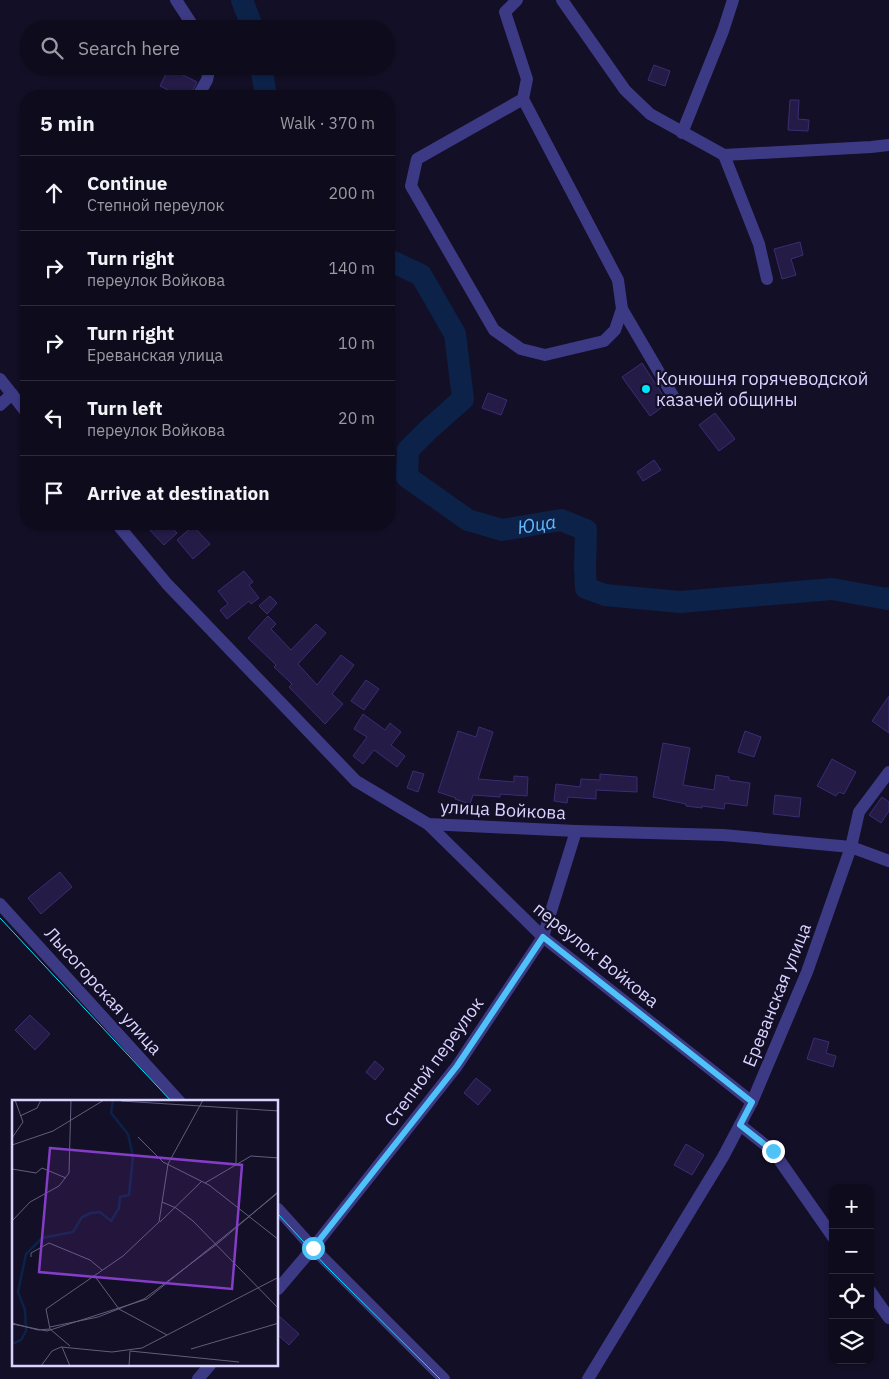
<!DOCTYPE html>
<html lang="en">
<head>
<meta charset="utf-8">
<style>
  :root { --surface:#0e0b1c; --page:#171425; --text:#f1f3f6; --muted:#9b9ba3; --line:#2e2b3b }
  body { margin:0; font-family:"IBM Plex Sans",sans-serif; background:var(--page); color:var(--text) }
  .controls { position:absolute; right:15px; bottom:15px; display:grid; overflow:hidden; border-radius:10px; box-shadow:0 1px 4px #0004 }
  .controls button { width:45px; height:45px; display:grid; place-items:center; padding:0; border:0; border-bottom:1px solid var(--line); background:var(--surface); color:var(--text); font:25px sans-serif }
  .stop { position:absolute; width:15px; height:15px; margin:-11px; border:4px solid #4fc3f7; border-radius:50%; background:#fff }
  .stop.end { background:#4fc3f7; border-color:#fff; box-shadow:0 1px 5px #0008 }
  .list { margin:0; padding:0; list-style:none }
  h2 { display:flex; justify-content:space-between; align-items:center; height:65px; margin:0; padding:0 20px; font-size:21px }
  h2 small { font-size:16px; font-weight:400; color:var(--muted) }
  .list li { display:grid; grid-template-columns:32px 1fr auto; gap:15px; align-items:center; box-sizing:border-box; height:75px; padding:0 20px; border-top:1px solid var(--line) }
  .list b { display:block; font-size:19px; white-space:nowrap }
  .list p { margin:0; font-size:16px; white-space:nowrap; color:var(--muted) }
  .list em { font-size:16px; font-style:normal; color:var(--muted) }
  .icon { flex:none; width:28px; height:28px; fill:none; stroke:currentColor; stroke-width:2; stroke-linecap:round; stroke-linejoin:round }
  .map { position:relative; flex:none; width:889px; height:1379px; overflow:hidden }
  .search { position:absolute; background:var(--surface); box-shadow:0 1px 4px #0004; left:20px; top:20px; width:375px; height:55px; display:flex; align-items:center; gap:12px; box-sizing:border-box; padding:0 18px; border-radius:28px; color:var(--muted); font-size:19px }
  .panel { position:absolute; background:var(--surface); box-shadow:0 1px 4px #0004; left:20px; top:90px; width:375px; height:440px; border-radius:20px }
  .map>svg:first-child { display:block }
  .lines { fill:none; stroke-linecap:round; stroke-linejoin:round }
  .river { stroke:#0c2248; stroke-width:22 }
  .building { fill:#241b47; stroke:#3b2d73 }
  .minor { stroke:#3d3a85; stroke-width:12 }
  .tram { stroke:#00e5ff; stroke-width:1 }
  .route { stroke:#4fc3f7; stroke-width:6 }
  .poi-dot { fill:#00e5ff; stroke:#130f26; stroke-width:2 }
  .labels { text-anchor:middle; stroke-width:4.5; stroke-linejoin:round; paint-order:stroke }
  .poi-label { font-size:18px; fill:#d9d4ff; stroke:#130f26; text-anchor:start }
  .street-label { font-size:18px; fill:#d9d4ff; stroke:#130f26 }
  .water-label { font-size:19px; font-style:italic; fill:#62b6ff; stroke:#130f26 }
  .inset-river { fill:none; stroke:#0c2248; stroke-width:2.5 }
  .inset-road { fill:none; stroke:#625e7d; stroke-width:1 }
  .view { fill:#843dc5; fill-opacity:0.15; stroke:#843dc5; stroke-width:2.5 }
  .inset-edge { fill:none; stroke:#d9d4ff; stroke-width:2.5 }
</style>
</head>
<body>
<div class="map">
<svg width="889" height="1379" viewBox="0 0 889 1379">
  <rect width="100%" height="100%" fill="#130f26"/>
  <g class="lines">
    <g class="river">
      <polyline points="242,0 253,29"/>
      <polyline points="261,66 266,96"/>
      <path id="s1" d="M389 260 421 275 455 334 463 399 428 430 408 450 407 477 468 520 502 530 561 520 586 530 585 569 586 588 605 595 680 602 832 589 887 599 889 598"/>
    </g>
  </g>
  <g class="building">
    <polygon points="654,65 670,71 665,86 648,80"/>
    <polygon points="169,68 197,82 190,96 180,96 160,86"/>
    <polygon points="790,100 799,100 798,119 809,120 808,131 788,130"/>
    <polygon points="800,242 803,255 791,259 796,275 782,279 774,249"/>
    <polygon points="642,363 668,403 650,416 622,377"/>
    <polygon points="488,393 507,400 501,415 482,408"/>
    <polygon points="715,413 735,439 719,451 699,425"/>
    <polygon points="654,460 661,470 643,481 637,472"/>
    <polygon points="144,524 169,524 177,533 164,545"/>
    <polygon points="193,526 210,544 193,559 177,540"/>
    <polygon points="244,571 253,582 249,585 259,598 251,604 249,601 227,619 220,610 228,604 218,591"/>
    <polygon points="270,596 277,603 267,614 259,606"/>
    <polygon points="268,616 276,624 271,629 291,650 316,624 326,633 298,664 317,685 341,655 354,665 332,694 343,704 325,724 289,687 292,684 274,667 276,665 248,638"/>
    <polygon points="366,680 379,689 364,710 351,701"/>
    <polygon points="889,696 889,733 872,721"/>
    <polygon points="363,714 385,730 390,723 401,732 391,745 405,756 397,767 374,750 363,764 353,756 367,737 354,729"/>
    <polygon points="479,727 493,732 478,779 514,782 514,776 528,777 527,796 500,794 500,797 473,795 470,804 455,799 456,798 438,792 458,731 476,737"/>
    <polygon points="745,731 761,737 754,757 738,752"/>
    <polygon points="663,743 690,748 683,785 714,790 716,775 729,777 729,780 750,783 747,806 725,803 724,809 702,806 702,808 686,806 686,804 653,797"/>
    <polygon points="832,759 856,772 844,794 839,792 836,796 817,786"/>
    <polygon points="413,771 424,774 418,792 407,788"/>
    <polygon points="600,774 637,777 637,792 596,790 596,799 568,797 567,803 554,801 556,784 580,787 581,779 600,780"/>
    <polygon points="775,795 801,798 799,817 773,814"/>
    <polygon points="882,797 889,802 889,811 881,823 869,815"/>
    <polygon points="60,872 72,887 41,914 28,898"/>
    <polygon points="30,1015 50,1034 35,1050 15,1030"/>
    <polygon points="814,1038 829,1042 826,1053 836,1056 833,1067 807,1059"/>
    <polygon points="375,1061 384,1069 375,1080 366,1072"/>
    <polygon points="476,1078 491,1090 478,1105 464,1093"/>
    <polygon points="686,1144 704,1155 692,1175 674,1165"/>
    <polygon points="278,1315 299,1334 289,1345 278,1335"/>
  </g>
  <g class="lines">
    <g class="minor">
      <polyline points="176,0 195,29"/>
      <polyline points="517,0 505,12 527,79 523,99 618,280 622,309 615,330 604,341 545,355 521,349 494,330 411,186 417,159 523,99"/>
      <polyline points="562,0 625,90 650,114 724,155 871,147 889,145"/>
      <polyline points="198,96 207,80 210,66"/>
      <polyline points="682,133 723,31 733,0"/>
      <polyline points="724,155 759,244 767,279"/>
      <polyline points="622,309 676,401"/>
      <polyline points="0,379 26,412"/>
      <polyline points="0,405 12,394"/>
      <polyline points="117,524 167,584 356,781 428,824 576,831 723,835 851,847 889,861"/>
      <polyline points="428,824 543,937 752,1102"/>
      <polyline points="0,904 180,1102"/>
      <polyline points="740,1125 773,1151 833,1237"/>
      <polyline points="278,1209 313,1248 444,1379"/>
      <polyline points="278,1289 313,1248 457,1066 543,937 576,831"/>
      <polyline points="870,1291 889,1318"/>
      <polyline points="198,1379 210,1365"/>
      <polyline points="588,1379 723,1157 752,1102 807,972 851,847 859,812 889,772"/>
    </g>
    <g class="tram">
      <polyline points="0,918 172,1102"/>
      <polyline points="278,1214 326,1266 440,1379"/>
    </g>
  </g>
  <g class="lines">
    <polyline class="route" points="313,1248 457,1066 543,937 752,1102 740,1125 773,1151"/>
  </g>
  <circle class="poi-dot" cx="646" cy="389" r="5"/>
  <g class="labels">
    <g class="poi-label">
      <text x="656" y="385">Конюшня горячеводской<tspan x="656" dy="21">казачей общины</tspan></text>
    </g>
    <g class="street-label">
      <text transform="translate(503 810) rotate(3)" y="6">улица Войкова</text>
      <text transform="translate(596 955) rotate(39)" y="6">переулок Войкова</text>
      <text transform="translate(103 991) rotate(48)" y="6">Лысогорская улица</text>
      <text transform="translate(777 995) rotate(-68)" y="6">Ереванская улица</text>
      <text transform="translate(434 1062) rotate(-54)" y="6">Степной переулок</text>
    </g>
    <g class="water-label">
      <text dy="7" stroke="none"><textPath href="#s1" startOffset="416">Юца</textPath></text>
    </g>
  </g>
  <g transform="translate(12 1100)">
    <rect width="266" height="266" fill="#130f26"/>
    <path class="inset-river" d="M0 244 9 240 14 231 13 210 6 192 14 154 30 138 61 132 70 117 79 113 88 112 99 121 107 108 108 97 117 95 121 56 116 34 99 13 101 0"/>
    <path class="inset-road" d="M109 1 267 11M8 16 25 8 29 0M126 37 151 62 197 85 267 140M0 38 11 22 3 0M0 45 41 31 92 0M224 63 225 10M0 69 24 73 30 68 54 78M193 83 239 56 267 58M150 102 164 108 181 121 267 209M0 121 18 102 47 86 57 73 59 0M148 122 190 81M19 157V153L37 143 78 160 90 170M82 175 107 209 155 235M0 223 26 230 38 229 58 246M0 224 35 231 135 199 267 92M38 227 86 217 132 199 205 144 267 91M38 229 34 209 111 156 147 122 156 64 191 0M50 247 58 266M179 249 267 223M29 266 40 251 49 247 100 252 130 248 267 177M117 266 118 251 227 262"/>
    <path class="view" d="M38 48 230 65 220 189 27 172Z"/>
    <rect width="266" height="266" class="inset-edge"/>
  </g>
</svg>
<div class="controls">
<button>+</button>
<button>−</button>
<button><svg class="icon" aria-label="locate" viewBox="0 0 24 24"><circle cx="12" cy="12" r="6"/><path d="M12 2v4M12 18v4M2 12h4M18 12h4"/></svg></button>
<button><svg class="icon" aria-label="layers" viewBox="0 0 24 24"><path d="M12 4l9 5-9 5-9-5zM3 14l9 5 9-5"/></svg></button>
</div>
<div class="stop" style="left:313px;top:1248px"></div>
<div class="stop end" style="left:773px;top:1151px"></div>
<div class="search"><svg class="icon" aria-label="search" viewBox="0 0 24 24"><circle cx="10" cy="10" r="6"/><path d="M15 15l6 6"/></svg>Search here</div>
<section class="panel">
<h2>5 min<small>Walk · 370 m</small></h2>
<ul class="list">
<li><svg class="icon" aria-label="ahead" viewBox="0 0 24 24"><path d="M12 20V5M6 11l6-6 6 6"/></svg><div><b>Continue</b><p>Степной переулок</p></div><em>200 m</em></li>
<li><svg class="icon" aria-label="right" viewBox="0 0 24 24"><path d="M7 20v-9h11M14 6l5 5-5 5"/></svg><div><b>Turn right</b><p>переулок Войкова</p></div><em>140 m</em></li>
<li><svg class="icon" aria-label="right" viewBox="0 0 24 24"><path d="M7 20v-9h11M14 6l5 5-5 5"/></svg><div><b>Turn right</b><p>Ереванская улица</p></div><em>10 m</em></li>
<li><svg class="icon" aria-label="left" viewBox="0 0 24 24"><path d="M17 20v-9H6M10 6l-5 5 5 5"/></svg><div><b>Turn left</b><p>переулок Войкова</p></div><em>20 m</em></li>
<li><svg class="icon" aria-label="arrive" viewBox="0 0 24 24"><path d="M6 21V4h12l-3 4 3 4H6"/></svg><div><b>Arrive at destination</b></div></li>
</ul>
</section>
</div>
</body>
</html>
